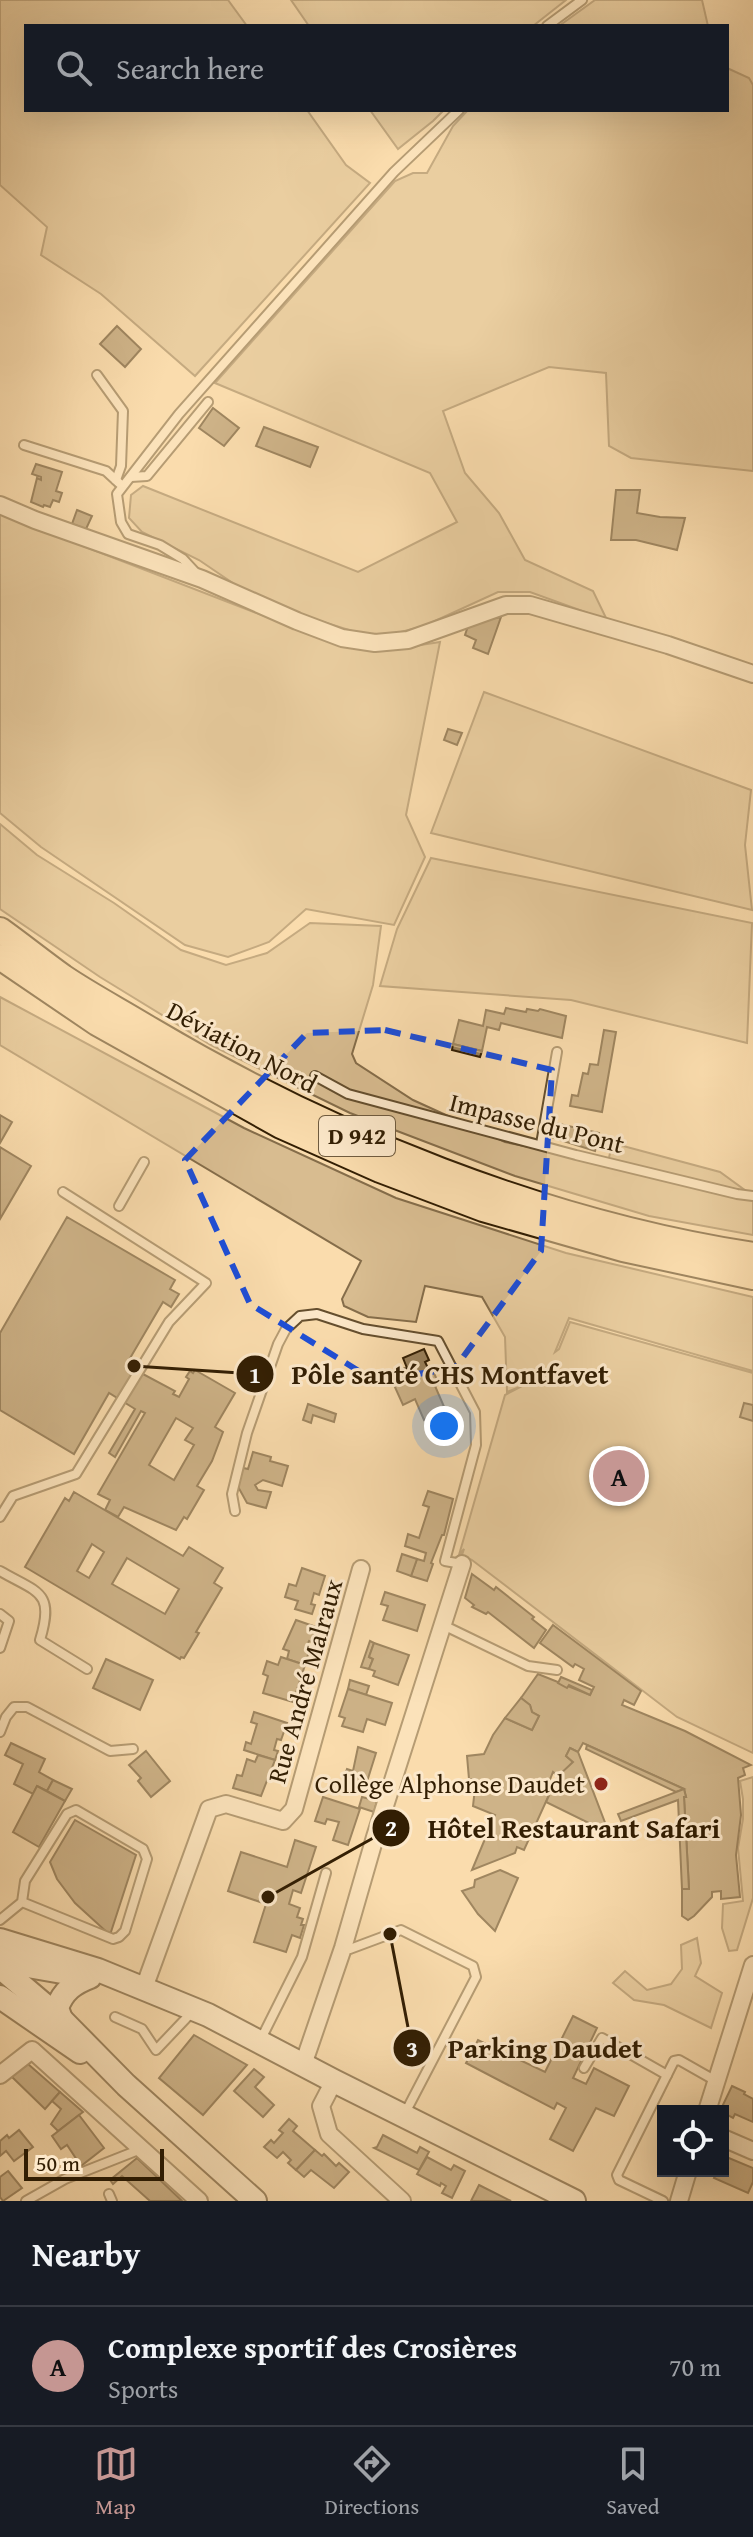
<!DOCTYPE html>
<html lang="en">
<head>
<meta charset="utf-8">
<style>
  :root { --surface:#171b24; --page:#20242c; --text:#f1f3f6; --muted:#9ea1a6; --line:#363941; --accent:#c59692 }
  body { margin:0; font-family:"Gentium Book Plus",serif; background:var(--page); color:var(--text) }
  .controls { position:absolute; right:24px; bottom:24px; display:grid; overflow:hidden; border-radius:0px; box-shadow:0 8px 32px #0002 }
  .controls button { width:72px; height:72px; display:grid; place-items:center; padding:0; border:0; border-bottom:2px solid var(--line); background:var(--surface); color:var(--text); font:40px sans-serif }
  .scale { position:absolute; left:24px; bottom:20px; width:140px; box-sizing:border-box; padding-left:8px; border:4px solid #321e03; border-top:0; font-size:22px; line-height:28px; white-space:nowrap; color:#321e03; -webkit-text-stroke:6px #fce8ca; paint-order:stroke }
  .you { position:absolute; left:444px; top:1426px; width:28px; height:28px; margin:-20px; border:6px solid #fff; border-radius:50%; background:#1a73e8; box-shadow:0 0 0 12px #1a73e833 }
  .badge { display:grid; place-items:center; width:52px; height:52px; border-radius:50%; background:var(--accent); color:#111; font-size:26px; font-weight:700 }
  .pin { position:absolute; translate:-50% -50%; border:4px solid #fff; box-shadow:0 2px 8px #0006 }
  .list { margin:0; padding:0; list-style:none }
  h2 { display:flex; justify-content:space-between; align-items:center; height:104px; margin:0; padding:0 32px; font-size:34px }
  h2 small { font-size:26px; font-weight:400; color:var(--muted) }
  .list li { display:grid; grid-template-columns:52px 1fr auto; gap:24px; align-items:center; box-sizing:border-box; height:120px; padding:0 32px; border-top:2px solid var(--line) }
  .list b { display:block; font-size:30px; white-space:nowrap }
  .list p { margin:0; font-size:26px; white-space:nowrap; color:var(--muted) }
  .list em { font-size:26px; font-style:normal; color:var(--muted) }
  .icon { flex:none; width:44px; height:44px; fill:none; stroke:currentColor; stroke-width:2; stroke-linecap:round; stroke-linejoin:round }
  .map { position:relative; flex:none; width:753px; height:2201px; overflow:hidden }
  .search { position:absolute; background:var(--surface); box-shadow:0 8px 32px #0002; left:24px; right:24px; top:24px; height:88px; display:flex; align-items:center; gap:20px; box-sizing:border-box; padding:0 28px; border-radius:0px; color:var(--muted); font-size:30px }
  .sheet { height:224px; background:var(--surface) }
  nav { display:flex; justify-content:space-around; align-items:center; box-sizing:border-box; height:112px; border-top:2px solid var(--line); background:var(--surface); font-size:22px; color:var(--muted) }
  nav a { display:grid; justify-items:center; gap:4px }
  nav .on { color:var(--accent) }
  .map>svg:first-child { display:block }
  .green { fill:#d8bc90; stroke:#856d4a; stroke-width:2 }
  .building { fill:#9a815b; stroke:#321e03; stroke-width:2; fill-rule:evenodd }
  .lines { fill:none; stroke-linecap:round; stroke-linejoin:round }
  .lane-casing { stroke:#644e2e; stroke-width:12 }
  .street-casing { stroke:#644e2e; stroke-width:20 }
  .secondary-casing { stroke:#321e03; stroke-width:26 }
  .primary-casing { stroke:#321e03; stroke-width:28 }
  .lane { stroke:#fce8ca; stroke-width:8 }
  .street { stroke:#fce8ca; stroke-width:16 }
  .secondary { stroke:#fce8ca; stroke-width:22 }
  .primary { stroke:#fadcad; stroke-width:24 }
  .marked { fill:none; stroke:#1d4ed8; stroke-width:6; stroke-dasharray:16 10; stroke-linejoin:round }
  .poi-dot { fill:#8f2418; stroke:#fce8ca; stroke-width:3 }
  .labels { text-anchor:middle; stroke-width:6; stroke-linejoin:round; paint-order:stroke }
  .shield { fill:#fce8ca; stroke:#6f5b3f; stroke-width:2 }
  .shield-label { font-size:24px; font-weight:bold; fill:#321e03 }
  .street-label { font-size:26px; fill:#321e03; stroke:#fce8ca }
  .poi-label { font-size:26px; fill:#321e03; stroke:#fce8ca; text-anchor:end }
  .leader { fill:none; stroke:#321e03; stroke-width:3 }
  .callout-dot { fill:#321e03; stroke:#fce8ca; stroke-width:3 }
  .mark-label { font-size:24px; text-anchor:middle; font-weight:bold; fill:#fff }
  .callout-label { font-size:28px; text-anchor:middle; font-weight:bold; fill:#321e03; stroke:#fce8ca; stroke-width:6; stroke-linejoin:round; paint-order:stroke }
</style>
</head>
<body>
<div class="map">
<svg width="753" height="2201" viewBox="0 0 753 2201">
  <rect width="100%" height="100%" fill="#fadcad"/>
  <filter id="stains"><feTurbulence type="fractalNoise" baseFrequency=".0025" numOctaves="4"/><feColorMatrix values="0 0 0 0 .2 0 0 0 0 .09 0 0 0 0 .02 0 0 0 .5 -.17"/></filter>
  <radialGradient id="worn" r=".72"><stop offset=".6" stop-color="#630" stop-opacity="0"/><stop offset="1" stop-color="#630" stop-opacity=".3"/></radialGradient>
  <g class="green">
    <polygon points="0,0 228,0 247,26 26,26 26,110 307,110 346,165 370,183 195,376 101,294 41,255 47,227 0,185"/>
    <polygon points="291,0 566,0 533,26 309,26"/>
    <polygon points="595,0 702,0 708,26 559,26"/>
    <polygon points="727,68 749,78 753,85 753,471 631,458 609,446 606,373 549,367 443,411 465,473 499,513 525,560 593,591 607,620 530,592 498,592 424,626 393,634 368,636 298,614 252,596 199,560 142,532 129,518 131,495 143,486 358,572 457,522 430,473 215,383 395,181 413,173 427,173 453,126 468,110 727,110"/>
    <polygon points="370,110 444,110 433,121 398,149"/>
    <polygon points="0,514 342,646 382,651 440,642 406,815 425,857 394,925 306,909 269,942 228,957 185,945 41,847 0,813"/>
    <polygon points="484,692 751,790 745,845 752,910 431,833"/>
    <polygon points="0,824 37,855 114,903 181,950 226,965 267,953 310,923 381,926 373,985 352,1054 356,1063 413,1100 505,1142 608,1163 612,1143 720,1172 753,1196 753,1235 649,1216 515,1176 350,1113 211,1045 100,977 0,909"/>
    <polygon points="431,858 752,923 747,1043 571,1000 380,986 397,929"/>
    <polygon points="0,997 244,1128 396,1198 566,1253 753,1297 753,1371 569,1318 555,1352 559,1349 570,1322 753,1373 753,1753 677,1717 472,1560 462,1555 464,1549 459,1555 505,1395 522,1386 507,1392 505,1337 482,1297 425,1286 416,1322 368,1317 344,1306 342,1299 361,1261 0,1045"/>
    <polygon points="753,1777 753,1898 737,1950 729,1951 722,1928 723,1904 743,1901 738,1848 743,1819 743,1799 740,1781"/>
    <polygon points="697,1938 701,1963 695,1976 722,1993 711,2028 664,2005 634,2000 613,1983 625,1971 647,1990 671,1984 682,1969 681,1945"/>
  </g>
  <g class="building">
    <polygon points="117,326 141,349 125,367 100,344"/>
    <polygon points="213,408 239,428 224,446 199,428"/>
    <polygon points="264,427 318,447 310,467 256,446"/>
    <polygon points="36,464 62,472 56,491 62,493 59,502 53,500 50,507 44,505 43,507 31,502 37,478 41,480 41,477 32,474"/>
    <polygon points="616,490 640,490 637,513 660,517 685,518 677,550 636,540 611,540"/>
    <polygon points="77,510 92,516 86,529 72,524"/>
    <polygon points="501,617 488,654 473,648 476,640 465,635 469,623"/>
    <polygon points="448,729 462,733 457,745 444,740"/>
    <polygon points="506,1008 526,1012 527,1009 538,1011 540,1009 566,1016 562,1038 501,1023 499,1030 487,1027 482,1051 453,1044 459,1020 483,1026 486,1010 504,1014"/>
    <polygon points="604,1030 616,1032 602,1112 570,1106 572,1095 578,1096 583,1073 588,1074 590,1064 598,1065"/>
    <polygon points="453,1044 482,1051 480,1057 452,1050"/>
    <polygon points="0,1115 12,1122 0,1143"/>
    <polygon points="555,1123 599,1133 595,1151 551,1137"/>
    <polygon points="0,1147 31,1166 0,1219"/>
    <path d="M67 1217 175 1280 170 1289 179 1294 171 1307 163 1302 126 1365 175 1391 173 1394 179 1397 189 1379 186 1377 190 1371 193 1373 195 1370 235 1393 215 1427 223 1432 212 1461 197 1486 204 1490 187 1519 184 1517 176 1530 124 1507 118 1517 105 1510 110 1500 98 1494 145 1413 141 1411 115 1457 109 1453 135 1409 109 1393 74 1454 0 1410V1333ZM176 1418 193 1428 185 1440 194 1445 174 1480 149 1465Z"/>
    <polygon points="424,1349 429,1360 425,1362 429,1370 432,1369 439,1384 435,1386 445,1409 449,1408 458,1428 436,1438 427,1418 424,1420 415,1399 403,1405 394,1385 407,1379 403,1369 407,1368 403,1358"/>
    <polygon points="744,1403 753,1405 753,1421 740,1417"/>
    <polygon points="308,1404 336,1414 334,1422 313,1415 311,1423 303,1420"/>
    <polygon points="253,1452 271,1457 270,1461 288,1466 282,1486 263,1480 255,1485 258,1490 271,1492 266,1508 247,1503 236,1483 239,1467 248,1469"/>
    <polygon points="428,1491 453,1499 444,1535 442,1535 431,1563 433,1564 427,1581 411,1576 417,1559 424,1561 426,1553 405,1546 408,1534 419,1538 429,1507 423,1505"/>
    <path d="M74 1492 183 1556 189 1547 223 1568 214 1583 222 1588 196 1632 199 1633 184 1658 181 1657 180 1659 25 1567 65 1498 69 1501ZM92 1544 104 1552 89 1578 77 1571ZM127 1558 179 1589 165 1614 112 1584Z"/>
    <polygon points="402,1554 417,1559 411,1576 397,1571"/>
    <polygon points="302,1568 325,1576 319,1595 314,1593 311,1604 315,1605 312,1614 295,1609 298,1601 285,1597 289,1584 296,1586"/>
    <polygon points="472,1574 494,1590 496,1587 534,1617 532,1619 546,1630 534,1648 488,1612 486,1614 472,1607 474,1605 465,1598"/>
    <polygon points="385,1592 425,1605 417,1631 383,1620 388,1606 381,1604"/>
    <polygon points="296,1620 316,1627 312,1642 309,1641 306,1647 310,1648 305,1665 287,1659 289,1651 283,1649"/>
    <polygon points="553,1625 641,1691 634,1705 624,1700 622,1705 685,1731 751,1765 743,1768 745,1775 738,1778 741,1815 736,1855 740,1897 721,1899 721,1891 712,1892 712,1897 694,1916 688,1920 682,1916 682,1889 689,1889 684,1797 686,1797 684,1789 583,1743 578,1752 570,1748 566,1756 573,1762 559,1777 553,1772 549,1782 554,1784 524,1850 517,1847 515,1853 472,1870 495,1815 473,1806 476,1779 469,1779 467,1756 484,1754 493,1735 505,1718 532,1730 539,1716 532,1712 530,1705 521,1698 538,1674 590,1695 594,1687 579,1680 584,1669 575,1664 573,1667 540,1643"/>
    <polygon points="370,1641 374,1643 369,1657 373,1659 369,1669 361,1667"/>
    <polygon points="374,1643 409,1655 398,1685 373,1676 375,1671 369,1669 373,1659 369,1657"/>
    <polygon points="281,1657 305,1665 293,1702 263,1693 268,1676 263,1674 267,1661 278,1665"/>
    <polygon points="106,1659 153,1680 140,1710 93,1688"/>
    <polygon points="561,1677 592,1690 590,1695 569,1685 567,1688 558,1683"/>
    <polygon points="350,1680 369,1686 366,1695 348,1689"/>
    <polygon points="348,1689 392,1703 385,1725 367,1719 363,1732 342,1726 345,1718 339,1716"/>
    <polygon points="521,1698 530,1705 532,1712 539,1716 532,1730 505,1718"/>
    <polygon points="254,1712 287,1723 281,1740 277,1739 274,1750 278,1751 275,1760 244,1750 246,1742 251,1744 257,1724 251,1722"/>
    <polygon points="11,1743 45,1759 39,1772 53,1780 47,1791 37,1786 33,1794 14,1784 23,1764 5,1755"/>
    <polygon points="587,1745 684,1789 676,1792 586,1749"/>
    <polygon points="358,1747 376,1753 365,1788 343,1781 347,1769 353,1771"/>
    <polygon points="570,1748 578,1752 609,1833 546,1802 558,1776 573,1762 566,1756"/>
    <polygon points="146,1751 170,1781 151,1797 138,1781 141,1778 129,1765"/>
    <polygon points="258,1755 275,1760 261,1796 233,1788 237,1775 242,1776 247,1759 255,1762"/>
    <polygon points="53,1780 72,1789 65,1801 47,1791"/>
    <polygon points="37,1786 65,1801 39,1847 13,1832"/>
    <polygon points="684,1789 686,1797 684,1797 689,1889 682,1889 678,1800 621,1821 618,1814"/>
    <polygon points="323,1797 360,1809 348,1845 333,1840 339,1822 327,1819 325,1824 315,1821"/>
    <polygon points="362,1797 377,1801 374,1812 359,1807"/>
    <polygon points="75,1820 136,1855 110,1935 75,1903 57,1879 50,1862"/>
    <polygon points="295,1840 316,1847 301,1893 293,1890 289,1904 300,1908 297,1917 303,1919 301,1925 304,1925 300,1938 292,1935 286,1952 254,1942 266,1904 228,1891 241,1852 287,1867"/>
    <polygon points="500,1870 518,1878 495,1931 478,1914 462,1891 474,1887 475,1880"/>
    <polygon points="573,2016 597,2028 573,2078 586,2084 594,2068 629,2086 614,2116 596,2108 573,2151 550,2139 566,2108 557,2103 554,2109 466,2063 478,2040 545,2072"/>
    <polygon points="194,2035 247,2065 203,2115 159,2078"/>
    <polygon points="28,2064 60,2092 45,2109 11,2076 23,2065"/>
    <polygon points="254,2069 264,2077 255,2087 274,2105 263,2117 234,2091"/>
    <polygon points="732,2086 745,2092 744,2094 753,2099 753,2122 735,2114 733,2118 720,2111"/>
    <polygon points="60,2092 83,2112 58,2131 51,2124 61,2109 52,2101"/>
    <polygon points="79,2115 104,2148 81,2166 67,2145 61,2149 52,2136"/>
    <polygon points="289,2119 297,2126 293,2131 315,2150 296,2170 288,2163 291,2160 283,2152 277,2158 264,2147 271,2140 274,2143 283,2133 279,2130"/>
    <polygon points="19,2130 33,2147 14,2161 6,2151 0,2156 0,2141 7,2135 9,2138"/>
    <polygon points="383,2135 417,2153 420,2147 429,2152 419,2170 374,2148 377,2147"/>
    <polygon points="315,2150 322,2156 324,2154 336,2166 339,2163 349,2172 334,2188 311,2170 304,2177 296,2170"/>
    <polygon points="724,2156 753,2168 753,2182 748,2193 714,2178 717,2171 723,2171"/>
    <polygon points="427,2157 451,2170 454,2165 465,2171 452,2198 442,2193 446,2186 441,2183 440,2186 417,2174"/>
    <polygon points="137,2158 181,2200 182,2201 150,2201 122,2176 113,2184 110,2180"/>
    <polygon points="8,2171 22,2188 3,2201 0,2197 0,2177"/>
    <polygon points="479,2185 511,2201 471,2201"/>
  </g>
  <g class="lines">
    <g class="lane-casing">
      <g id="lane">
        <polyline points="547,26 582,0"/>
        <polyline points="97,375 123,411 121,466 116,480"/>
        <polyline points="24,445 106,471 119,483"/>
        <polyline points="131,477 147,476 208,402"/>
        <polyline points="196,573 183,559 160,545 128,534 121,522 117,494 179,414 394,172 459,110"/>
        <polyline points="315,1076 348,1094 576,1155 737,1194 753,1196"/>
        <polyline points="541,1144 557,1052"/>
        <polyline points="119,1206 144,1162"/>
        <polyline points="235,1511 232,1494 247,1433 278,1344 286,1329 300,1316 317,1314 363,1329 438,1341 475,1412 476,1445 445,1561 462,1564"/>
        <polyline points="0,1517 13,1496 76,1474 169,1322 206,1283 63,1192"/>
        <path d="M0 1571C38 1593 55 1591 40 1640L87 1669"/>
        <polyline points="0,1614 9,1621 0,1648"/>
        <polyline points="443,1625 528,1666 557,1670"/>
        <polyline points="0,1732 6,1717 14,1707 27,1707 110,1751 133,1749"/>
        <polyline points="0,1920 22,1902 25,1881 67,1814 76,1810 143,1849 147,1859 125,1931 119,1937 113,1939 22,1902"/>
        <polyline points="343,1948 350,1949 401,1930 473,1966 476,1977 404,2115"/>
        <polyline points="115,2017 142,2029 156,2050 194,2010"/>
        <polyline points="260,2041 302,1957 326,1873"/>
        <polyline points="584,2068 602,2038 667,2075"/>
        <polyline points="109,2194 112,2201"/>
        <polyline points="26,2201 65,2179 141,2149"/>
        <polyline points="663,2201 619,2180 617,2175 674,2061 679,2060 716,2081"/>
      </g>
    </g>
    <g class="street-casing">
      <g id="street">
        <polyline points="0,505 35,520 202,579 297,621 342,638 375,643 408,640 506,605 530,605 668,645 753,674"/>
        <polyline points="144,1988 209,1809 226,1804 283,1821 294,1809 361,1569"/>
        <polyline points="303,2065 343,1948 375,1837 462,1564"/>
        <polyline points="0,2075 32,2050 199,2201"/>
        <polyline points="334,2081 321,2106 329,2134 402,2201"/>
        <polyline points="707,2111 753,1965"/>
        <polyline points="723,2138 753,2151"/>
        <polyline points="679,2201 688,2171"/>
      </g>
    </g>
    <g class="secondary-casing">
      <g id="secondary">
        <polyline points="0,1940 98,1970 208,2015 334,2081 574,2201"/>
        <polyline points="0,1961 62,1972"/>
        <polyline points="0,1967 61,2019 126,2085 255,2201"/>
        <polyline points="0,1997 80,2052"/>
        <path d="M61 2019 57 2008C63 1991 74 1983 90 1977"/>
      </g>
    </g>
    <g class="primary-casing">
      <g id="primary">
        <path d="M0 930C21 945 42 962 63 977 91 996 122 1012 151 1030 331 1137 545 1223 753 1255"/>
        <polyline points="0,957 97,1023 281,1126 380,1170 483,1209 623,1249 753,1277"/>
      </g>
    </g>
    <use href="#lane" class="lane"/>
    <use href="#street" class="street"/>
    <use href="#secondary" class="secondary"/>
    <use href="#primary" class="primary"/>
  </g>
  <path d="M0 0H753V2201H0ZM385 1030 552 1070 541 1251 455 1368 375 1381 250 1304 185 1160 307 1033Z" fill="#fadcad" fill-opacity=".55" fill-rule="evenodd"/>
  <path class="marked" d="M385 1030 552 1070 541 1251 455 1368 375 1381 250 1304 185 1160 307 1033Z"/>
  <circle class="poi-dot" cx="601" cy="1784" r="8"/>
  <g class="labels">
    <rect class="shield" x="319" y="1116" width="76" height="40" rx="6"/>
    <g class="shield-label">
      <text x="357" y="1144">D 942</text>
    </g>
    <g class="street-label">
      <text transform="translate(242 1047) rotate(28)" y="9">Déviation Nord</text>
      <text transform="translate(537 1123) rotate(14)" y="9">Impasse du Pont</text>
      <text transform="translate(305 1681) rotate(-74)" y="9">Rue André Malraux</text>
    </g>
    <g class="poi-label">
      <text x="585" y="1793">Collège Alphonse Daudet</text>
    </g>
  </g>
  <path class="leader" d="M134 1366L255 1374M268 1897L391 1828M390 1934L412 2048"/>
  <g class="callout-dot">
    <circle cx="134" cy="1366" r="8"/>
    <circle cx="268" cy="1897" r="8"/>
    <circle cx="390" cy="1934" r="8"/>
    <circle cx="255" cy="1374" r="20"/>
    <circle cx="391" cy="1828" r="20"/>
    <circle cx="412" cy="2048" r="20"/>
  </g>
  <g class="mark-label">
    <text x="255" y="1383">1</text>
    <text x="391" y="1836">2</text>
    <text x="412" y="2057">3</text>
  </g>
  <g class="callout-label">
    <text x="450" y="1384">Pôle santé CHS Montfavet</text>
    <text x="574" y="1838">Hôtel Restaurant Safari</text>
    <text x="545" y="2058">Parking Daudet</text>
  </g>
  <rect width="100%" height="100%" filter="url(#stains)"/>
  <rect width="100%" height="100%" fill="url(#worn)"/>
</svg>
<div class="controls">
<button><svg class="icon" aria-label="locate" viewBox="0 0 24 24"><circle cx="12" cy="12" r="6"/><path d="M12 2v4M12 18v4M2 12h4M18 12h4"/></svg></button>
</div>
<div class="scale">50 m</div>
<div class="you"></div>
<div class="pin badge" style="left:619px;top:1476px">A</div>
<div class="search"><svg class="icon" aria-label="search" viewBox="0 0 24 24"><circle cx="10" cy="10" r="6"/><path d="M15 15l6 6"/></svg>Search here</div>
</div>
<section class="sheet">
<h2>Nearby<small></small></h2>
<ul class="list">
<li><span class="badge">A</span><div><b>Complexe sportif des Crosières</b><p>Sports</p></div><em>70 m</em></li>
</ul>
</section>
<nav>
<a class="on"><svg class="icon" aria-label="map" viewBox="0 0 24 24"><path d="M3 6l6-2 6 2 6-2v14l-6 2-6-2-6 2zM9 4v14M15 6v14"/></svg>Map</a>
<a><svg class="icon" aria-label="directions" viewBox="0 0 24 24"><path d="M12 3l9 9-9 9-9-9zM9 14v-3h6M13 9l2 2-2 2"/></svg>Directions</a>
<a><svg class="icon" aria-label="saved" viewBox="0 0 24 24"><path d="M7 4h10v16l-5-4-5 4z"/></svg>Saved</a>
</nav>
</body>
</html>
